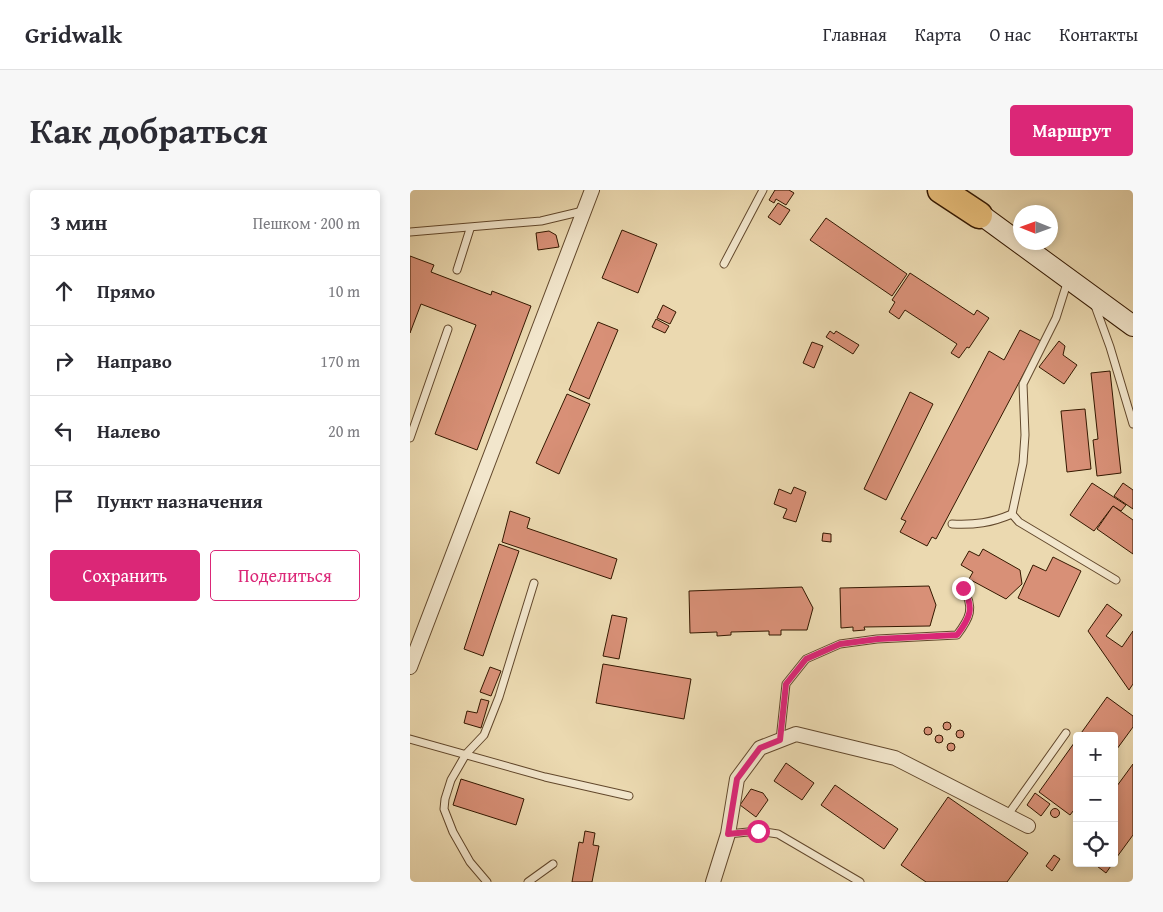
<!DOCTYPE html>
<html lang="ru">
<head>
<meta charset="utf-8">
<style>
  :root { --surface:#fff; --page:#f7f7f7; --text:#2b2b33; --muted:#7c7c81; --line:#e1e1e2; --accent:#db2777 }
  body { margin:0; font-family:"Gentium Book Plus",serif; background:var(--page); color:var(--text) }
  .controls { position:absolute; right:15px; bottom:15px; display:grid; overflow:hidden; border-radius:5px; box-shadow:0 2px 8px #0003 }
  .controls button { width:45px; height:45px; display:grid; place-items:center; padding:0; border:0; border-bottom:1px solid var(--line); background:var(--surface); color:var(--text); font:25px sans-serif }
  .compass { position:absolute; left:603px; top:15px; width:45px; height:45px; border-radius:50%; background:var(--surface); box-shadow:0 2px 8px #0003; rotate:271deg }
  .stop { position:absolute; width:15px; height:15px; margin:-11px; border:4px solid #db2777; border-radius:50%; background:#fff }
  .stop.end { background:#db2777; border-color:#fff; box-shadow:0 1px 5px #0008 }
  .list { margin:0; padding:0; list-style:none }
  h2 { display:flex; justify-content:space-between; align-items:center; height:65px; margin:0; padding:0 20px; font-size:21px }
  h2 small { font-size:16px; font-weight:400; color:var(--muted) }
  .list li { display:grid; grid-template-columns:32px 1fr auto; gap:15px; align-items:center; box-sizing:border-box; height:70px; padding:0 20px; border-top:1px solid var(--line) }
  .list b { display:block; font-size:19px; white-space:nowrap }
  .list em { font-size:16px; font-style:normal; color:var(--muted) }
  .actions { display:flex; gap:10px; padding:15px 20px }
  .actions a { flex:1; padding:11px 0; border:1px solid var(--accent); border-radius:5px; text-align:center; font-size:18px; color:var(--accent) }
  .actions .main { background:var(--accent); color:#fff }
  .icon { flex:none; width:28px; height:28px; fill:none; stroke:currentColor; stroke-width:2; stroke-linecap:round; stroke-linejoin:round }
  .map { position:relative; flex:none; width:723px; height:692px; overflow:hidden; border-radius:5px }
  header { display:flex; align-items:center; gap:30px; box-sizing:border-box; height:70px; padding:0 25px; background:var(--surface); border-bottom:1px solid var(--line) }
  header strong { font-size:24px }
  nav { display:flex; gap:28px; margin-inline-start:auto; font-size:18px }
  .intro { display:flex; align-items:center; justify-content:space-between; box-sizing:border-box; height:120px; padding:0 30px }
  h1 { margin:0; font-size:35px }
  .button { padding:12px 22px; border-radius:5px; background:var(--accent); color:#fff; font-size:18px; font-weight:700 }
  main { display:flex; gap:30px; padding:0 30px }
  aside { flex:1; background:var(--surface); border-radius:5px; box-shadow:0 2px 8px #0003 }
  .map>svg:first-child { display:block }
  .building { fill:#d89077; stroke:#341800 }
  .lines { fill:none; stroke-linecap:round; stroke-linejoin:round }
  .lane-casing { stroke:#62482c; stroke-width:9 }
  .street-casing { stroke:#62482c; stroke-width:16 }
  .secondary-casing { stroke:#341800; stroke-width:22 }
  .highway-casing { stroke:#341800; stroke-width:29 }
  .lane { stroke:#f2e6cc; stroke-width:7 }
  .street { stroke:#f2e6cc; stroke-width:14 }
  .secondary { stroke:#f2e6cc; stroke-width:20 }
  .highway { stroke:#e6bc78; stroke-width:26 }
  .route { stroke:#db2777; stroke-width:6 }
</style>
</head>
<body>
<header>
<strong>Gridwalk</strong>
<nav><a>Главная</a><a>Карта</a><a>О нас</a><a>Контакты</a></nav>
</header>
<div class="intro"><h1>Как добраться</h1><a class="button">Маршрут</a></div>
<main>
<aside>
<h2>3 мин<small>Пешком · 200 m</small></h2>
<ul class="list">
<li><svg class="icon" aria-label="ahead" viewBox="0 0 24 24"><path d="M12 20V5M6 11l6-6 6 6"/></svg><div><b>Прямо</b></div><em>10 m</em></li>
<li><svg class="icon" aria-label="right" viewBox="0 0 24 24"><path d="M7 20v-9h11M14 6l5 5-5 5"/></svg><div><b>Направо</b></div><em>170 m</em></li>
<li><svg class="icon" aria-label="left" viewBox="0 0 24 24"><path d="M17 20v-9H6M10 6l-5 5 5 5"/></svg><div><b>Налево</b></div><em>20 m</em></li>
<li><svg class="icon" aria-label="arrive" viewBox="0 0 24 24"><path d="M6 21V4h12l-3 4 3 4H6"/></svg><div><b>Пункт назначения</b></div></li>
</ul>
<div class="actions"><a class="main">Сохранить</a><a>Поделиться</a></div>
</aside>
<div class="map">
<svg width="723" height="692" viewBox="0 0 723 692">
  <rect width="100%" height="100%" fill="#ebd9b0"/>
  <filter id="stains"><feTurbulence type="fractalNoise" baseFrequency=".004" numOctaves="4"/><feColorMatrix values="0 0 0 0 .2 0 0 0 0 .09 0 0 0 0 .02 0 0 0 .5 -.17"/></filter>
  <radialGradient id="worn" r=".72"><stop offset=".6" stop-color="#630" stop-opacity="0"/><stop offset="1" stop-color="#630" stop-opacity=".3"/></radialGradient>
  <g class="building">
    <polygon points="365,0 379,0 384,3 376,15 366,9 364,13 359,10"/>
    <polygon points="368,13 380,20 370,35 358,27"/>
    <polygon points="416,28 497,84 482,106 400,50"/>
    <polygon points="212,40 247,54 228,103 192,88"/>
    <polygon points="139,41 146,45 149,57 128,60 126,43"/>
    <polygon points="0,66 24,75 21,82 81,105 82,101 121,116 67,260 25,244 66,135 11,114 0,143"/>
    <polygon points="500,83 564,125 567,120 579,128 559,158 557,157 549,168 541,163 547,154 495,120 489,129 479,122 485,112 482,110"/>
    <polygon points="253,115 266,122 260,134 247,128"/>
    <polygon points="246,129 259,136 255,143 242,137"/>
    <polygon points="188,132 208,140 179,209 159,200"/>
    <polygon points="610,140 631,151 526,349 522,347 517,356 490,342 496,331 491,329 579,161 594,170"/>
    <polygon points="420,141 424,144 426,141 449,155 443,164 416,147"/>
    <polygon points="649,151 655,156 653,165 667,175 654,194 629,177"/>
    <polygon points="402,152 413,156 404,178 393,173"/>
    <polygon points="700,181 711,283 687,286 683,250 688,249 681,183"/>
    <polygon points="500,202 523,214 476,310 454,299"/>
    <polygon points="157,204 180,214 149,284 126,273"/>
    <polygon points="675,219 681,279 657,282 651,221"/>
    <polygon points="682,293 716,315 711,321 703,316 684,341 660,325"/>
    <polygon points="713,293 723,300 723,319 704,306"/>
    <polygon points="384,297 396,302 386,332 373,328 377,319 364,314 369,299 381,304"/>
    <polygon points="703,316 723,330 723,364 687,339"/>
    <polygon points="100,321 120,328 117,338 207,369 201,389 92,352"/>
    <polygon points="413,343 421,344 421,352 412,351"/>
    <polygon points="89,354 109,361 73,466 54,459"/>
    <polygon points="573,359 610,380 612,394 596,409 559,389 563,382 551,375 559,361 569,366"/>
    <polygon points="643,367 671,381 649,427 608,408 623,375 636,381"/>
    <polygon points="519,396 526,415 520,436 454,437 455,440 443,441 443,437 431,438 430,398"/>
    <polygon points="392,397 403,418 397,440 371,440 371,445 359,445 359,441 321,442 321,445 307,446 307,442 280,443 279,401"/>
    <polygon points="697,414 712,425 696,446 712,457 723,441 723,494 719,500 678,441"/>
    <polygon points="202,425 217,428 209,469 193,466"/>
    <polygon points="193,474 281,489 274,529 186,513"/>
    <polygon points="80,477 91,481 81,506 70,502"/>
    <polygon points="697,507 723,526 723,537 704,563 704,546 669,546"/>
    <polygon points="71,509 79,511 71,538 54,533 57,521 67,523"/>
    <circle cx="537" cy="536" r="4"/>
    <circle cx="518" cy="541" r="4"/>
    <circle cx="550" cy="544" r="4"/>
    <circle cx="529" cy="549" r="4"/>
    <polygon points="667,549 667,616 660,625 629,602"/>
    <circle cx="541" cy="557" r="4"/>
    <polygon points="376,573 404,593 392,610 364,591"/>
    <polygon points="723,574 723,645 704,671 704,600"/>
    <polygon points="51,589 114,609 106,635 43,615"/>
    <polygon points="425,595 488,639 474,659 411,615"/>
    <polygon points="341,599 353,603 358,610 346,627 330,615"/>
    <polygon points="625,603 640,614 631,626 617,615"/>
    <polygon points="538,607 618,663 597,692 516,692 491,675"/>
    <circle cx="645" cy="623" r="4.5"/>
    <polygon points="175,641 185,643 183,655 189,656 182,692 162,692 169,652 173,653"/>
    <polygon points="644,665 650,669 642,681 636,676"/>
    <polygon points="683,673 703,673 696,683"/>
  </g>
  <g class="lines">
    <g class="lane-casing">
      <g id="lane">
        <polyline points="0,42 131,31 173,21"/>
        <polyline points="314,74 353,0"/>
        <polyline points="47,80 60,39"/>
        <polyline points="658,90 646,128 613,194 615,245 613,273 602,324 609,332 706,390"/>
        <polyline points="684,113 700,157 723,234"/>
        <polyline points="0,248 38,139"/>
        <path d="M542 334C565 335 581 333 602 324"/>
        <polyline points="0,549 135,587 219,606"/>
        <path d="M370 550 376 494 396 469 430 454 467 449 547 445C560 428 565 418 553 398"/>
        <polyline points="597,626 656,543"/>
        <polyline points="318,644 348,641 368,644 450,692"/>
        <polyline points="77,692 60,672 43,642 34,619 35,609 41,590 56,564 74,545 89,507 124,393"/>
        <polyline points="118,692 143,674"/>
      </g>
    </g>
    <g class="street-casing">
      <g id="street">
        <polyline points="0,477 182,0"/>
        <polyline points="303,692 318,644 327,589 350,558 386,544 485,568 618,636"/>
      </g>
    </g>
    <g class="secondary-casing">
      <polyline id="secondary" points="559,16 723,136"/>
    </g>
    <g class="highway-casing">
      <polyline id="highway" points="531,0 569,25"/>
    </g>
    <use href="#lane" class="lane"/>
    <use href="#street" class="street"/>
    <use href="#secondary" class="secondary"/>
    <use href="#highway" class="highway"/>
  </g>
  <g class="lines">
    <path class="route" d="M348 641 318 644 327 589 350 558 370 550 376 494 396 469 430 454 468 449 547 445C560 428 565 418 553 398"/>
  </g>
  <rect width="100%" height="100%" filter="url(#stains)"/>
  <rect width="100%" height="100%" fill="url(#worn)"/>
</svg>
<div class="controls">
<button>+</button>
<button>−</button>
<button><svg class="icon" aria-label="locate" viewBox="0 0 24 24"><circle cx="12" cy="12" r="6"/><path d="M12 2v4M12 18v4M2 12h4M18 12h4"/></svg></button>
</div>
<svg class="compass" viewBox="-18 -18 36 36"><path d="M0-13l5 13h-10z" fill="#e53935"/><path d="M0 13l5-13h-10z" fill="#7c7c81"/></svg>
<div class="stop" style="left:348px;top:641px"></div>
<div class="stop end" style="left:553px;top:398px"></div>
</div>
</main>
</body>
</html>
